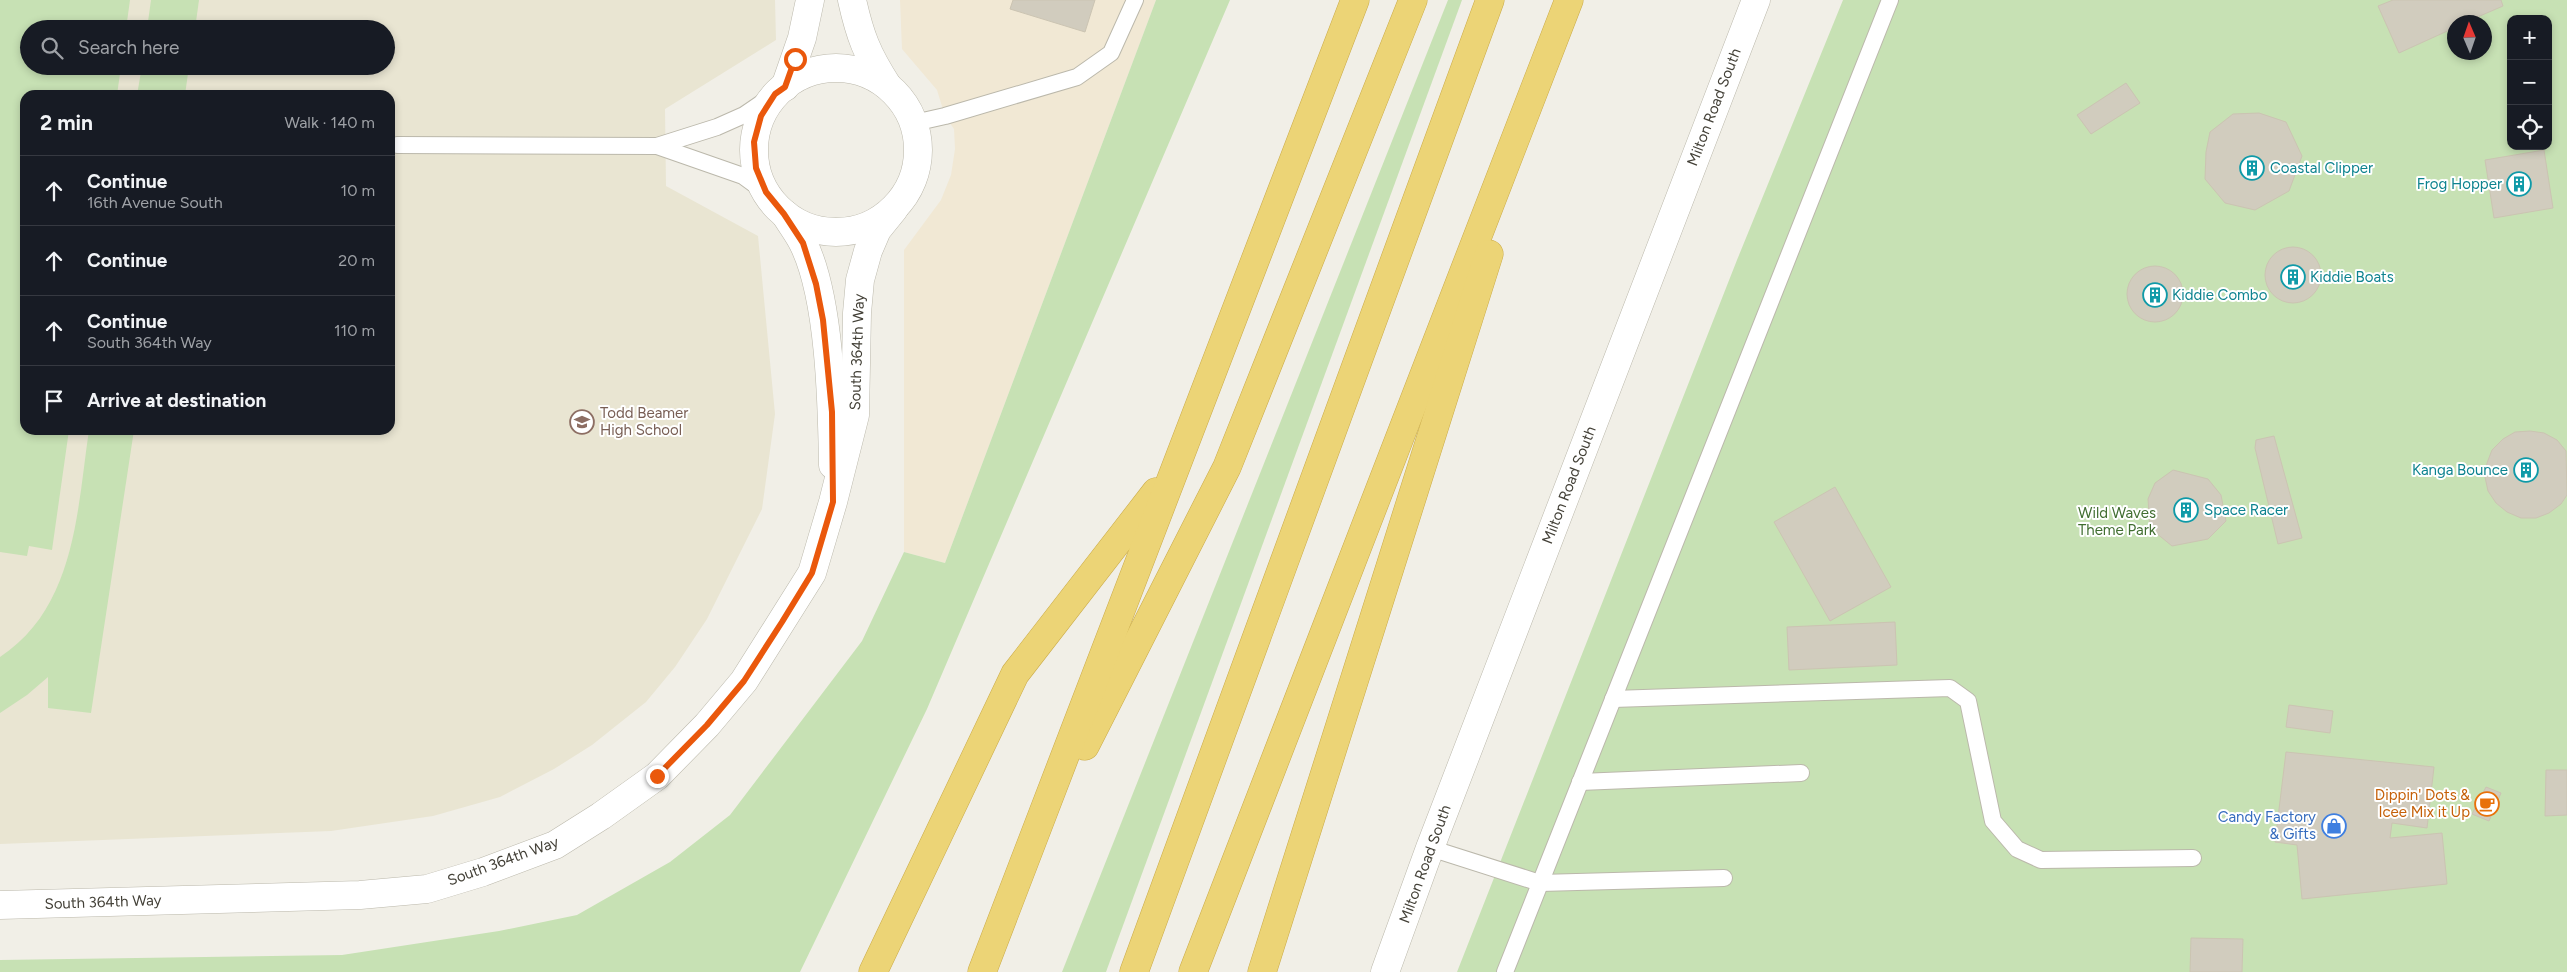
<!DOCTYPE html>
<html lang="en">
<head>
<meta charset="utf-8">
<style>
  :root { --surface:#171b24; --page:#242831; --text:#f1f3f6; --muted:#9ea1a6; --line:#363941 }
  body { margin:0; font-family:Figtree,sans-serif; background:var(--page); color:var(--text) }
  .controls { position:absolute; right:15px; top:15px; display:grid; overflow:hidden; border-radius:10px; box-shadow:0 2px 8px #0003 }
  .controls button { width:45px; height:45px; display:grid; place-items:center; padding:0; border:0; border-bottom:1px solid var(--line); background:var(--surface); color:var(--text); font:25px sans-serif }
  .compass { position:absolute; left:2447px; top:15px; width:45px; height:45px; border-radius:50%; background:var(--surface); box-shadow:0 2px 8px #0003; rotate:358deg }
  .stop { position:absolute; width:15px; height:15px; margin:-11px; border:4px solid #ea580c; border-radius:50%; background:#fff }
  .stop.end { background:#ea580c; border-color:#fff; box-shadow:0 1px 5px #0008 }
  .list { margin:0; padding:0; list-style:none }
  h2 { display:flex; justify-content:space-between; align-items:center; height:65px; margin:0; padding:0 20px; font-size:21px }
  h2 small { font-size:16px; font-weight:400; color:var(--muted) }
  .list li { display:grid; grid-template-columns:32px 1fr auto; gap:15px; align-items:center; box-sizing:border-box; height:70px; padding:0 20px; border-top:1px solid var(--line) }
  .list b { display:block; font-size:19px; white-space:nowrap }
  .list p { margin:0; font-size:16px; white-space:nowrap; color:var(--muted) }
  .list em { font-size:16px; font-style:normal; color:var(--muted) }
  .icon { flex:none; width:28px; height:28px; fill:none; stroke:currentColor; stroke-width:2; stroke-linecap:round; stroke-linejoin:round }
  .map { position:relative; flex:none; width:2567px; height:972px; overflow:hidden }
  .search { position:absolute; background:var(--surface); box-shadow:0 2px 8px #0003; left:20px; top:20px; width:375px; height:55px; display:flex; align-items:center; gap:12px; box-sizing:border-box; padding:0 18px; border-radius:28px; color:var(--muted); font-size:19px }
  .panel { position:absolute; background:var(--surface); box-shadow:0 2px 8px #0003; left:20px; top:90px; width:375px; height:345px; border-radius:15px }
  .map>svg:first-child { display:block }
  .commercial { fill:#f1e8d4 }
  .education { fill:#e9e5d2; fill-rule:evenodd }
  .green { fill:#c7e1b4; fill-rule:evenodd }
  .building { fill:#d1ccbe; stroke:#cbc4b2 }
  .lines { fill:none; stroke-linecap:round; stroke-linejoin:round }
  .service-casing { stroke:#bbb8ab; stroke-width:18 }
  .tertiary-casing { stroke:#bbb8ab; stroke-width:29 }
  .motorway-casing { stroke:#caaa48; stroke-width:29 }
  .service { stroke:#fff; stroke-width:16 }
  .tertiary { stroke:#fff; stroke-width:28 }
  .motorway { stroke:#ecd476; stroke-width:28 }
  .route { stroke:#ea580c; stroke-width:6 }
  .labels { text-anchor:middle; stroke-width:4; stroke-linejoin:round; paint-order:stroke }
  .street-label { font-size:15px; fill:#434037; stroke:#fff }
  .culture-label { font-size:15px; fill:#0d838f; stroke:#fff; text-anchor:start }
  .education-label { font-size:15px; fill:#785e54; stroke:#fff; text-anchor:start }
  .park-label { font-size:15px; fill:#416e31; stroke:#fff }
  .food-label { font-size:15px; fill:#c56008; stroke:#fff; text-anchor:end }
  .shop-label { font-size:15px; fill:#366cbe; stroke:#fff; text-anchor:end }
</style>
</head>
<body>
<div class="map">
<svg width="2567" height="972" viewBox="0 0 2567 972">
  <rect width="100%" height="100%" fill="#f1efe7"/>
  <polygon class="commercial" points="900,0 1156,0 945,563 904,552 904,250 941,200 951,175 955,149 954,129 945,116 937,90 902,49"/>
  <path class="education" d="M0 0H775L776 40 665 109 666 186 758 236 775 414 762 509 707 619 675 667 646 702 592 745 554 769 500 797 433 816 331 831 0 844ZM29 29H386V66H29ZM25 95H390V430H25Z"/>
  <g class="green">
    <polygon points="0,0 130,0 126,29 29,29 29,66 121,66 117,95 25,95 25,430 69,430 52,550 29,546 27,556 0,552"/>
    <polygon points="151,0 199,0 195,29 147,29"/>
    <polygon points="1156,0 1230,0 927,709 800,972 0,972 0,960 342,955 499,931 577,915 670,862 730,815 862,641 904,552 945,563"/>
    <polygon points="1448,0 1462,0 1106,972 1062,972"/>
    <path d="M1843 0H2567V972H1457L1737 260ZM2511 19H2548V146H2511ZM2454 22H2484V52H2454Z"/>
    <polygon points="142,66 189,66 185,95 137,95"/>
    <path d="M89 430H134L91 713 48 708V677L27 695 0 713V657C76 607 77 510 89 430Z"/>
  </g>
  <g class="building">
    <polygon points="1013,0 1095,0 1085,32 1010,9"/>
    <polygon points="2393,0 2501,0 2503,6 2466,22 2454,22 2454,28 2399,53 2378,6"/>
    <polygon points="2126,83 2140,103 2091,134 2077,115"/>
    <polygon points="2259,113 2286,122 2302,156 2289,191 2255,210 2225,203 2205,179 2206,152 2210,132 2233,114"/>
    <polygon points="2544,150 2553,208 2494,218 2485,160"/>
    <circle cx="2293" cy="275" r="28"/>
    <circle cx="2155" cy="294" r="28"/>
    <polygon points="2530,431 2544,433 2557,440 2566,451 2567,495 2561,504 2549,513 2536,518 2521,518 2507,512 2496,503 2488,491 2485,477 2487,463 2492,450 2503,439 2515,432"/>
    <polygon points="2274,436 2302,538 2278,544 2255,448 2256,440"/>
    <polygon points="2173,470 2208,479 2221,495 2226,521 2208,539 2172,546 2150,528 2148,499 2155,483"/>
    <polygon points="1835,487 1891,587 1830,621 1774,522"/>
    <polygon points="1895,622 1897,665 1789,670 1787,627"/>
    <polygon points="2289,705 2333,711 2330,733 2286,727"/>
    <polygon points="2286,752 2434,767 2427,828 2392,823 2390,838 2442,833 2447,884 2302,899 2297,845 2275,842"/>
    <polygon points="2546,770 2567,770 2567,815 2545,816"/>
    <polygon points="2486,787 2501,793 2489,821 2472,814"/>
    <polygon points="2191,938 2243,939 2242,972 2190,972"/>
  </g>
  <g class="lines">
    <g class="service-casing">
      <g id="service">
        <polyline points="914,123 945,116 1077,77 1111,53 1135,0"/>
        <polyline points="397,145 657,146 743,176 765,192"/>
        <polyline points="657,146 717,127 744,115 775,94"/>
        <polyline points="1613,699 1950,688 1968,701 1993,821 2017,849 2041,860 2193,858"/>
        <polyline points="1580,782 1801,773"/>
        <polyline points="1430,848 1540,883 1724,878"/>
        <polyline points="1505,972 1890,0"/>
      </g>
    </g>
    <g class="tertiary-casing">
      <g id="tertiary">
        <path d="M852 0C860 36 867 54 887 85"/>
        <circle cx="836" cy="150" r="82"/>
        <polyline points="785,87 802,38 810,0"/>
        <path d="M785 214C791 224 798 233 803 243 830 297 832 404 833 465"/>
        <polyline points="0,905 360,895 427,889 483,872 555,845 601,816 657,776 707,725 744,681 812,573 833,502 855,415 857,313 860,280 868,251 877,230 894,209"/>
        <polyline points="1385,972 1430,848 1756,0"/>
      </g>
    </g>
    <g class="motorway-casing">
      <g id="motorway">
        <polyline points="1085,746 1227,467 1413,0"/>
        <polyline points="873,972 1015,674 1156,492"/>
        <polyline points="982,972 1355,0"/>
        <polyline points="1134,972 1490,0"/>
        <polyline points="1193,972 1569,0"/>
        <polyline points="1262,972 1489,254"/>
      </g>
    </g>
    <use href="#service" class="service"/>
    <use href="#tertiary" class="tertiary"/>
    <use href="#motorway" class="motorway"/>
  </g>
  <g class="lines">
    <polyline class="route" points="657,776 707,725 744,681 782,622 812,573 833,502 832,412 823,320 816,284 803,243 784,214 766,192 756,168 754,142 761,116 775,94 785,87 795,59"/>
  </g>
  <defs>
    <g id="building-ring" transform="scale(1.25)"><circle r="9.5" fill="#fff" stroke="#0f9aa8" stroke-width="1.5"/><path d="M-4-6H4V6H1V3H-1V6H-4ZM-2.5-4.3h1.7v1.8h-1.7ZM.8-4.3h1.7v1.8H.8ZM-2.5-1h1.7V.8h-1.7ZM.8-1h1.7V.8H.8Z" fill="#0f9aa8"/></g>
    <g id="school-ring" transform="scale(1.25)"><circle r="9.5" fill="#fff" stroke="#8d6e63" stroke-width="1.5"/><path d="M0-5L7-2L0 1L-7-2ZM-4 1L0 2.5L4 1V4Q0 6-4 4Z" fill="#8d6e63"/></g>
    <g id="cafe-ring" transform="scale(1.25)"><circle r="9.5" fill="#fff" stroke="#e8710a" stroke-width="1.5"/><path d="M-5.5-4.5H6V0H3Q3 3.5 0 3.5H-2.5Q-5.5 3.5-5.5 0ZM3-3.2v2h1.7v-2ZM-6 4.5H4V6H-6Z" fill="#e8710a"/></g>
    <g id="shop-ring" transform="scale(1.25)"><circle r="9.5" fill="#fff" stroke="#3f7fe0" stroke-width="1.5"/><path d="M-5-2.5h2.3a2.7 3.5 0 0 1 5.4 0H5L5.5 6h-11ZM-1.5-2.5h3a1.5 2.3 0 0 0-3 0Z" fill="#3f7fe0"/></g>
  </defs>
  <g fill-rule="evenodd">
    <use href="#building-ring" x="2252" y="168"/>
    <use href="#building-ring" x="2519" y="184"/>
    <use href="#building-ring" x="2293" y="277"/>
    <use href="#building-ring" x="2155" y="295"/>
    <use href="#school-ring" x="582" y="422"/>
    <use href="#building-ring" x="2526" y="470"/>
    <use href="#building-ring" x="2186" y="510"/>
    <use href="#cafe-ring" x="2487" y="804"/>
    <use href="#shop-ring" x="2334" y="826"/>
  </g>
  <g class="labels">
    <g class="street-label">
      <text transform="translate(1714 107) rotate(-69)" y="5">Milton Road South</text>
      <text transform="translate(857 352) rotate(-88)" y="5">South 364th Way</text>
      <text transform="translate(1569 485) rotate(-69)" y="5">Milton Road South</text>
      <text transform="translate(503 861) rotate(-20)" y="5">South 364th Way</text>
      <text transform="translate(1425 864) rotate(-70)" y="5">Milton Road South</text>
      <text transform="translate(103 902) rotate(-2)" y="5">South 364th Way</text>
    </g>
    <g class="culture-label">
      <text x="2270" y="173">Coastal Clipper</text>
      <text x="2502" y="189" text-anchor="end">Frog Hopper</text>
      <text x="2310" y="282">Kiddie Boats</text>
      <text x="2172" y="300">Kiddie Combo</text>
      <text x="2508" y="475" text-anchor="end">Kanga Bounce</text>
      <text x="2204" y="515">Space Racer</text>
    </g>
    <g class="education-label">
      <text x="600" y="418">Todd Beamer<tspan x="600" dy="17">High School</tspan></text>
    </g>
    <g class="park-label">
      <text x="2117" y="518">Wild Waves<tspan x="2117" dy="17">Theme Park</tspan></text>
    </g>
    <g class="food-label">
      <text x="2470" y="800">Dippin' Dots &amp;<tspan x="2470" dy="17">Icee Mix it Up</tspan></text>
    </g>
    <g class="shop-label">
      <text x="2316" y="822">Candy Factory<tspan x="2316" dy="17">&amp; Gifts</tspan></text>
    </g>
  </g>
</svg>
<div class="controls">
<button>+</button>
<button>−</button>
<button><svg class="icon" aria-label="locate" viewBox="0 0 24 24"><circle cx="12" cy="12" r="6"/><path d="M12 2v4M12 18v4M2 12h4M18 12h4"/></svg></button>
</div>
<svg class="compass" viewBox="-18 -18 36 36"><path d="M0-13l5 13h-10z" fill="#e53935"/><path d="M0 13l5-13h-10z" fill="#9ea1a6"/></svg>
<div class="stop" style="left:795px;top:59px"></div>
<div class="stop end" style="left:657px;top:776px"></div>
<div class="search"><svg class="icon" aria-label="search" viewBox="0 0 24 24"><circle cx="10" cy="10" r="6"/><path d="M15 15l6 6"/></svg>Search here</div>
<section class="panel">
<h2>2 min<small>Walk · 140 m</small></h2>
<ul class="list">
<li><svg class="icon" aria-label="ahead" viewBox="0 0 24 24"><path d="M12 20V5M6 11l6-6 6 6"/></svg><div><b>Continue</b><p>16th Avenue South</p></div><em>10 m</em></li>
<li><svg class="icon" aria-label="ahead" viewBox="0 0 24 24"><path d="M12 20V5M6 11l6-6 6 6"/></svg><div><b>Continue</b></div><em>20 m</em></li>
<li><svg class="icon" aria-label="ahead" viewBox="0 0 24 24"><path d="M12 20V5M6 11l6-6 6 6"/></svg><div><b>Continue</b><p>South 364th Way</p></div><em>110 m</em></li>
<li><svg class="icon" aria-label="arrive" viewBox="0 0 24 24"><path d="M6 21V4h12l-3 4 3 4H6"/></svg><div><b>Arrive at destination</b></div></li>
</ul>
</section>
</div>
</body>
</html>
